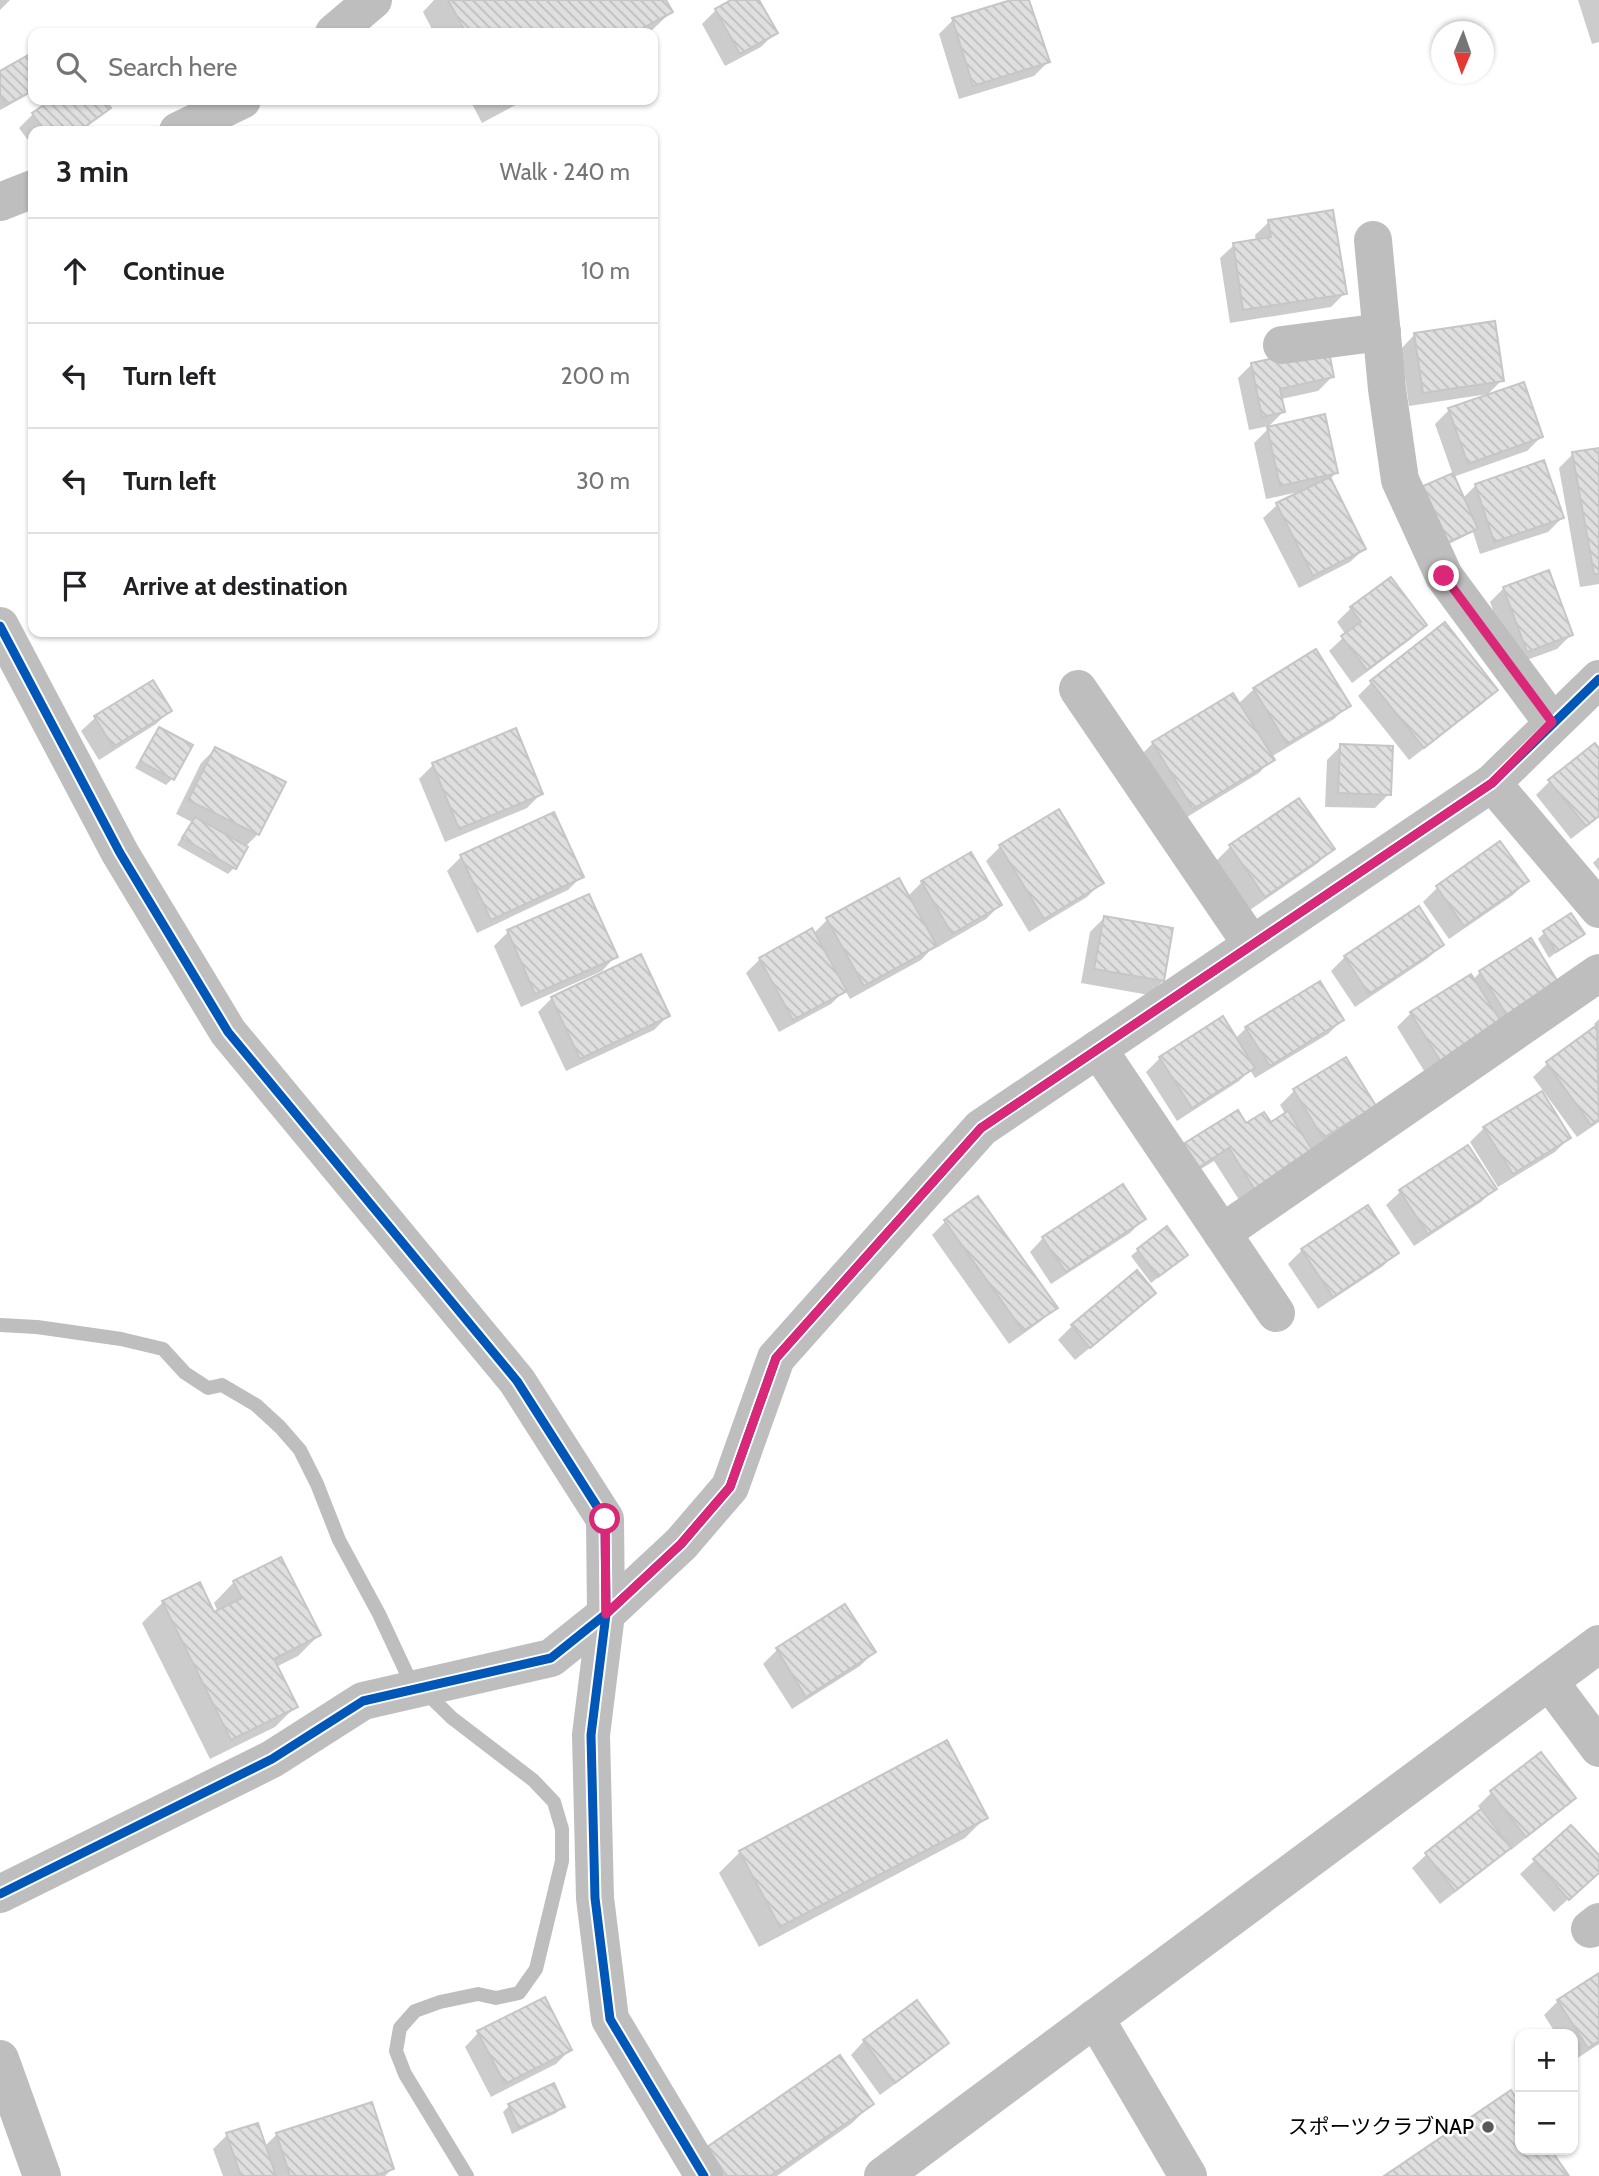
<!DOCTYPE html>
<html lang="en">
<head>
<meta charset="utf-8">
<style>
  :root { --surface:#fff; --page:#f6f6f6; --text:#202124; --muted:#757577; --line:#e0e0e0 }
  body { margin:0; font-family:Cabin,"Noto Sans JP",sans-serif; background:var(--page); color:var(--text) }
  .controls { position:absolute; right:21px; bottom:21px; display:grid; overflow:hidden; border-radius:14px; box-shadow:0 2px 5px #0004 }
  .controls button { width:63px; height:63px; display:grid; place-items:center; padding:0; border:0; border-bottom:2px solid var(--line); background:var(--surface); color:var(--text); font:35px sans-serif }
  .compass { position:absolute; left:1431px; top:21px; width:63px; height:63px; border-radius:50%; background:var(--surface); box-shadow:0 2px 5px #0004; rotate:182deg }
  .stop { position:absolute; width:21px; height:21px; margin:-16px; border:5px solid #db2777; border-radius:50%; background:#fff }
  .stop.end { background:#db2777; border-color:#fff; box-shadow:0 2px 7px #0008 }
  .list { margin:0; padding:0; list-style:none }
  h2 { display:flex; justify-content:space-between; align-items:center; height:91px; margin:0; padding:0 28px; font-size:30px }
  h2 small { font-size:23px; font-weight:400; color:var(--muted) }
  .list li { display:grid; grid-template-columns:46px 1fr auto; gap:21px; align-items:center; box-sizing:border-box; height:105px; padding:0 28px; border-top:2px solid var(--line) }
  .list b { display:block; font-size:26px; white-space:nowrap }
  .list em { font-size:23px; font-style:normal; color:var(--muted) }
  .icon { flex:none; width:38px; height:38px; fill:none; stroke:currentColor; stroke-width:2; stroke-linecap:round; stroke-linejoin:round }
  .map { position:relative; flex:none; width:1599px; height:2176px; overflow:hidden }
  .search { position:absolute; background:var(--surface); box-shadow:0 2px 5px #0004; left:28px; top:28px; width:630px; height:77px; display:flex; align-items:center; gap:18px; box-sizing:border-box; padding:0 24px; border-radius:14px; color:var(--muted); font-size:26px }
  .panel { position:absolute; background:var(--surface); box-shadow:0 2px 5px #0004; left:28px; top:126px; width:630px; height:511px; border-radius:14px }
  .map>svg:first-child { display:block }
  .shadow { fill:#0003 }
  .lines { fill:none; stroke-linecap:round; stroke-linejoin:round }
  .stream { stroke:#bebebe; stroke-width:14 }
  .building { fill:url(#building-back-hatch); stroke:#c6c6c6; stroke-width:2 }
  .minor { stroke:#bebebe; stroke-width:38 }
  .cycleway-casing { stroke:#fff; stroke-width:13 }
  .cycleway { stroke:#0057b8; stroke-width:9 }
  .route { stroke:#db2777; stroke-width:9 }
  .poi-dot { fill:#595959; stroke:#fff; stroke-width:2.5 }
  .labels { text-anchor:middle; stroke-width:5; stroke-linejoin:round; paint-order:stroke }
  .poi-label { font-size:21px; fill:#000; stroke:#fff; text-anchor:end }
</style>
</head>
<body>
<div class="map">
<svg width="1599" height="2176" viewBox="0 0 1599 2176">
  <defs>
    <pattern id="building-back-hatch" width="6" height="6" patternUnits="userSpaceOnUse" patternTransform="scale(1.75)"><rect width="6" height="6" fill="#dfdfdf"/><path d="M-1 5l2 2M0 0l6 6M5-1l2 2" fill="none" stroke="#bebebe"/></pattern>
  </defs>
  <rect width="100%" height="100%" fill="#fff"/>
  <g class="shadow">
    <polygon points="0,0 10,0 0,10"/>
    <polygon points="434,0 664,0 671,12 649,33 434,33 423,12"/>
    <polygon points="734,0 757,0 775,33 761,47 725,66 702,24 716,10"/>
    <polygon points="1016,0 1028,0 1048,62 1034,76 959,99 939,34 953,20"/>
    <polygon points="1578,0 1599,0 1599,42 1592,44"/>
    <polygon points="31,56 33,59 33,92 0,110 0,73"/>
    <polygon points="54,100 103,100 109,108 82,131 33,131 33,147 19,128 33,114"/>
    <polygon points="470,100 525,100 482,123"/>
    <polygon points="1269,222 1345,293 1331,307 1230,323 1220,258 1234,245 1256,241 1255,235"/>
    <polygon points="1414,335 1502,380 1488,394 1409,406 1401,349"/>
    <polygon points="1252,364 1332,377 1318,391 1281,399 1283,412 1269,426 1249,430 1238,378"/>
    <polygon points="1449,410 1541,437 1527,451 1453,477 1463,498 1476,485 1562,518 1548,532 1480,554 1473,532 1441,548 1453,475 1435,424"/>
    <polygon points="1268,429 1337,472 1329,480 1364,549 1350,562 1299,588 1263,518 1277,505 1303,491 1266,499 1254,443"/>
    <polygon points="1599,449 1599,584 1580,587 1559,468 1573,454"/>
    <polygon points="1391,579 1425,625 1411,639 1352,683 1329,651 1346,635 1337,622 1351,608"/>
    <polygon points="1504,588 1571,635 1557,649 1513,665 1490,602"/>
    <polygon points="1372,682 1496,690 1482,704 1409,760 1358,696"/>
    <polygon points="1254,689 1348,705 1334,719 1271,757 1272,759 1259,773 1179,822 1139,757 1153,743 1238,704"/>
    <polygon points="170,711 156,724 99,760 81,731 95,718"/>
    <polygon points="160,729 172,779 166,785 135,768 153,736"/>
    <polygon points="1341,746 1389,794 1375,808 1325,807 1327,760"/>
    <polygon points="215,749 258,834 245,847 234,868 228,874 177,845 192,822 176,814 201,763"/>
    <polygon points="1599,751 1599,817 1571,839 1536,795 1550,781"/>
    <polygon points="433,765 541,794 527,808 445,842 419,779"/>
    <polygon points="1299,800 1332,849 1318,863 1250,910 1216,861 1230,847"/>
    <polygon points="1058,812 1101,883 1087,897 1029,932 986,861 1000,847"/>
    <polygon points="553,814 582,876 568,890 477,933 447,871 461,857"/>
    <polygon points="1500,843 1527,881 1513,895 1449,939 1423,902 1437,888"/>
    <polygon points="1599,857 1599,871 1593,863"/>
    <polygon points="922,882 1000,905 986,919 938,947 936,944 921,960 850,999 845,990 831,1004 779,1032 746,973 760,959 813,934 827,920 907,897"/>
    <polygon points="1419,909 1442,945 1428,958 1355,1007 1331,971 1345,957"/>
    <polygon points="1104,918 1163,981 1149,995 1081,983 1090,932"/>
    <polygon points="508,932 615,957 602,971 521,1007 494,946"/>
    <polygon points="1544,933 1582,933 1549,958 1538,939"/>
    <polygon points="1480,972 1559,987 1426,1074 1397,1027 1411,1013 1470,976 1473,980"/>
    <polygon points="552,998 668,1016 654,1030 566,1071 538,1012"/>
    <polygon points="1599,1019 1599,1122 1577,1137 1544,1092 1542,1094 1569,1138 1555,1152 1498,1187 1470,1142 1484,1128 1544,1092 1533,1077 1547,1064 1597,1028 1594,1024"/>
    <polygon points="1342,1020 1328,1034 1255,1078 1250,1070 1239,1081 1177,1121 1146,1072 1160,1058 1235,1039 1246,1028"/>
    <polygon points="1346,1059 1374,1105 1243,1206 1214,1161 1183,1180 1246,1126 1270,1124 1286,1115 1280,1105 1294,1091"/>
    <polygon points="1495,1188 1481,1202 1414,1246 1386,1205 1400,1192"/>
    <polygon points="1144,1219 1130,1233 1051,1284 1030,1252 1043,1238"/>
    <polygon points="946,1221 1055,1307 1041,1321 1009,1344 932,1235"/>
    <polygon points="1138,1250 1186,1255 1151,1283 1131,1256"/>
    <polygon points="1302,1250 1397,1252 1383,1266 1318,1309 1288,1264"/>
    <polygon points="1140,1306 1075,1360 1058,1340 1072,1326"/>
    <polygon points="234,1582 319,1635 298,1656 276,1667 296,1706 275,1727 210,1759 142,1623 163,1602 213,1614 218,1612 214,1603"/>
    <polygon points="844,1606 874,1652 860,1666 792,1709 763,1664 777,1650"/>
    <polygon points="1492,1792 1574,1797 1560,1811 1511,1850 1509,1847 1495,1861 1440,1904 1412,1868 1426,1855 1482,1811 1478,1806"/>
    <polygon points="986,1817 965,1838 759,1947 719,1873 740,1852"/>
    <polygon points="1571,1827 1599,1858 1599,1871 1554,1912 1520,1874"/>
    <polygon points="1599,1975 1599,2044 1573,2061 1573,2034 1556,2034 1544,2015 1558,2001"/>
    <polygon points="478,2033 570,2050 556,2064 491,2097 465,2047"/>
    <polygon points="864,2041 946,2042 933,2056 880,2095 851,2055"/>
    <polygon points="872,2104 851,2124 777,2176 692,2176"/>
    <polygon points="509,2106 563,2107 556,2113 512,2134 503,2112"/>
    <polygon points="277,2134 392,2169 385,2176 223,2176 213,2149 227,2135 264,2147"/>
  </g>
  <g class="lines">
    <polyline class="stream" points="0,1325 37,1327 121,1339 163,1349 185,1373 208,1388 222,1385 256,1405 280,1427 300,1450 317,1484 339,1540 379,1614 407,1674 452,1718 533,1780 554,1802 562,1829 562,1861 536,1969 519,1993 496,1998 478,1994 440,2002 415,2011 400,2028 396,2051 405,2074 467,2176"/>
  </g>
  <g class="building">
    <polygon points="448,0 666,0 673,12 634,33 466,33"/>
    <polygon points="731,0 759,0 778,33 740,54 715,9"/>
    <polygon points="1011,0 1029,0 1050,62 973,86 952,18"/>
    <polygon points="32,53 33,90 6,105 0,94 0,71"/>
    <polygon points="51,100 105,100 111,108 79,131 45,131 32,113"/>
    <polygon points="1333,210 1347,294 1243,310 1233,243 1271,237 1268,220"/>
    <polygon points="1495,321 1504,381 1423,393 1414,333"/>
    <polygon points="1328,347 1334,377 1280,389 1285,412 1262,417 1251,363"/>
    <polygon points="1524,382 1543,437 1468,464 1448,408"/>
    <polygon points="1325,414 1338,473 1280,486 1267,427"/>
    <polygon points="1599,448 1599,574 1594,574 1572,452"/>
    <polygon points="1544,460 1564,518 1494,542 1475,484"/>
    <polygon points="1453,473 1478,529 1448,542 1423,486"/>
    <polygon points="1330,477 1366,549 1313,576 1276,503"/>
    <polygon points="1549,570 1573,635 1527,652 1503,587"/>
    <polygon points="1391,577 1427,625 1367,670 1341,636 1361,622 1350,607"/>
    <polygon points="1445,622 1498,690 1424,748 1370,681"/>
    <polygon points="1316,649 1351,706 1287,744 1253,688"/>
    <polygon points="153,680 172,711 113,747 94,716"/>
    <polygon points="1233,693 1275,760 1193,809 1152,742"/>
    <polygon points="159,727 193,745 174,780 140,761"/>
    <polygon points="516,728 543,794 459,829 432,763"/>
    <polygon points="1595,743 1599,748 1599,816 1586,826 1548,780"/>
    <polygon points="1340,744 1393,746 1391,795 1338,793"/>
    <polygon points="215,747 286,782 259,835 188,800"/>
    <polygon points="1299,798 1335,849 1265,897 1229,845"/>
    <polygon points="1059,809 1104,883 1044,919 999,845"/>
    <polygon points="554,812 584,877 491,920 460,855"/>
    <polygon points="195,817 248,847 236,869 182,838"/>
    <polygon points="1500,841 1529,881 1464,926 1436,886"/>
    <polygon points="971,852 1002,905 952,934 921,881"/>
    <polygon points="899,878 937,946 864,986 826,918"/>
    <polygon points="589,894 618,957 535,994 507,930"/>
    <polygon points="1419,906 1444,945 1369,994 1344,956"/>
    <polygon points="1571,913 1585,934 1556,952 1543,931"/>
    <polygon points="1104,916 1173,928 1164,981 1094,969"/>
    <polygon points="812,928 847,991 793,1020 759,958"/>
    <polygon points="1531,938 1561,987 1510,1020 1479,971"/>
    <polygon points="641,954 670,1016 580,1059 551,997"/>
    <polygon points="1471,974 1502,1023 1441,1062 1410,1012"/>
    <polygon points="1320,981 1344,1020 1270,1066 1245,1027"/>
    <polygon points="1223,1016 1255,1068 1192,1108 1159,1057"/>
    <polygon points="1597,1025 1599,1119 1591,1125 1546,1062"/>
    <polygon points="1346,1057 1376,1106 1323,1138 1293,1089"/>
    <polygon points="1542,1091 1571,1138 1513,1174 1483,1127"/>
    <polygon points="1238,1110 1246,1123 1264,1112 1271,1122 1288,1111 1316,1156 1257,1193 1229,1148 1198,1168 1183,1144"/>
    <polygon points="1468,1145 1497,1189 1428,1234 1399,1190"/>
    <polygon points="1123,1184 1146,1219 1066,1272 1042,1237"/>
    <polygon points="978,1196 1058,1308 1023,1331 944,1220"/>
    <polygon points="1368,1205 1399,1253 1333,1297 1301,1249"/>
    <polygon points="1167,1226 1188,1255 1158,1277 1137,1249"/>
    <polygon points="1137,1270 1156,1293 1090,1348 1071,1325"/>
    <polygon points="281,1557 321,1635 274,1659 298,1707 231,1740 162,1601 200,1582 214,1612 242,1598 233,1581"/>
    <polygon points="845,1604 876,1652 806,1697 776,1648"/>
    <polygon points="947,1740 988,1818 780,1927 739,1851"/>
    <polygon points="1541,1752 1576,1798 1526,1837 1490,1791"/>
    <polygon points="1481,1809 1511,1848 1455,1891 1425,1853"/>
    <polygon points="1571,1825 1599,1855 1599,1873 1569,1900 1533,1859"/>
    <polygon points="1599,1973 1599,2041 1588,2048 1557,2000"/>
    <polygon points="545,1997 572,2050 505,2084 477,2031"/>
    <polygon points="917,2000 949,2043 895,2083 863,2040"/>
    <polygon points="840,2055 874,2104 770,2176 727,2176 707,2147"/>
    <polygon points="554,2083 565,2107 519,2128 508,2104"/>
    <polygon points="1511,2090 1520,2104 1520,2150 1551,2150 1569,2176 1384,2176"/>
    <polygon points="372,2102 394,2169 374,2176 290,2176 276,2133"/>
    <polygon points="258,2123 276,2176 241,2176 226,2133"/>
  </g>
  <g class="lines">
    <g class="minor">
      <polyline points="334,33 373,0"/>
      <polyline points="178,131 242,100"/>
      <polyline points="0,202 33,189"/>
      <polyline points="1373,240 1387,389 1400,480 1444,576 1552,722"/>
      <polyline points="1282,345 1382,332"/>
      <polyline points="0,626 120,853 228,1032 517,1381 605,1519 606,1614 591,1735 595,1898 610,2019 704,2176"/>
      <polyline points="1078,689 1252,945"/>
      <polyline points="1492,783 1599,909"/>
      <polyline points="1098,1049 1276,1313"/>
      <polyline points="1222,1233 1599,973"/>
      <polyline points="1549,1681 1599,1748"/>
      <polyline points="0,1894 272,1759 363,1701 551,1658 606,1614 681,1544 730,1487 776,1358 981,1128 1492,783 1599,679"/>
      <polyline points="1590,1929 1599,1922"/>
      <polyline points="1095,2018 1188,2176"/>
      <polyline points="0,2059 42,2176"/>
      <polyline points="883,2176 1599,1644"/>
    </g>
    <g class="cycleway-casing">
      <g id="cycleway">
        <polyline points="0,626 120,853 228,1032 517,1381 605,1519 606,1614 591,1735 595,1898 610,2019 704,2176"/>
        <polyline points="0,1894 272,1759 363,1701 551,1658 606,1614 681,1544 730,1487 776,1358 981,1128 1492,783 1599,679"/>
      </g>
    </g>
    <use href="#cycleway" class="cycleway"/>
  </g>
  <g class="lines">
    <polyline class="route" points="605,1519 606,1614 681,1544 730,1487 776,1358 981,1128 1492,783 1552,722 1444,576"/>
  </g>
  <circle class="poi-dot" cx="1488" cy="2127" r="7"/>
  <g class="labels">
    <g class="poi-label">
      <text x="1474" y="2134">スポーツクラブNAP</text>
    </g>
  </g>
</svg>
<div class="controls">
<button>+</button>
<button>−</button>
</div>
<svg class="compass" viewBox="-18 -18 36 36"><path d="M0-13l5 13h-10z" fill="#e53935"/><path d="M0 13l5-13h-10z" fill="#757577"/></svg>
<div class="stop" style="left:605px;top:1519px"></div>
<div class="stop end" style="left:1444px;top:576px"></div>
<div class="search"><svg class="icon" aria-label="search" viewBox="0 0 24 24"><circle cx="10" cy="10" r="6"/><path d="M15 15l6 6"/></svg>Search here</div>
<section class="panel">
<h2>3 min<small>Walk · 240 m</small></h2>
<ul class="list">
<li><svg class="icon" aria-label="ahead" viewBox="0 0 24 24"><path d="M12 20V5M6 11l6-6 6 6"/></svg><div><b>Continue</b></div><em>10 m</em></li>
<li><svg class="icon" aria-label="left" viewBox="0 0 24 24"><path d="M17 20v-9H6M10 6l-5 5 5 5"/></svg><div><b>Turn left</b></div><em>200 m</em></li>
<li><svg class="icon" aria-label="left" viewBox="0 0 24 24"><path d="M17 20v-9H6M10 6l-5 5 5 5"/></svg><div><b>Turn left</b></div><em>30 m</em></li>
<li><svg class="icon" aria-label="arrive" viewBox="0 0 24 24"><path d="M6 21V4h12l-3 4 3 4H6"/></svg><div><b>Arrive at destination</b></div></li>
</ul>
</section>
</div>
</body>
</html>
